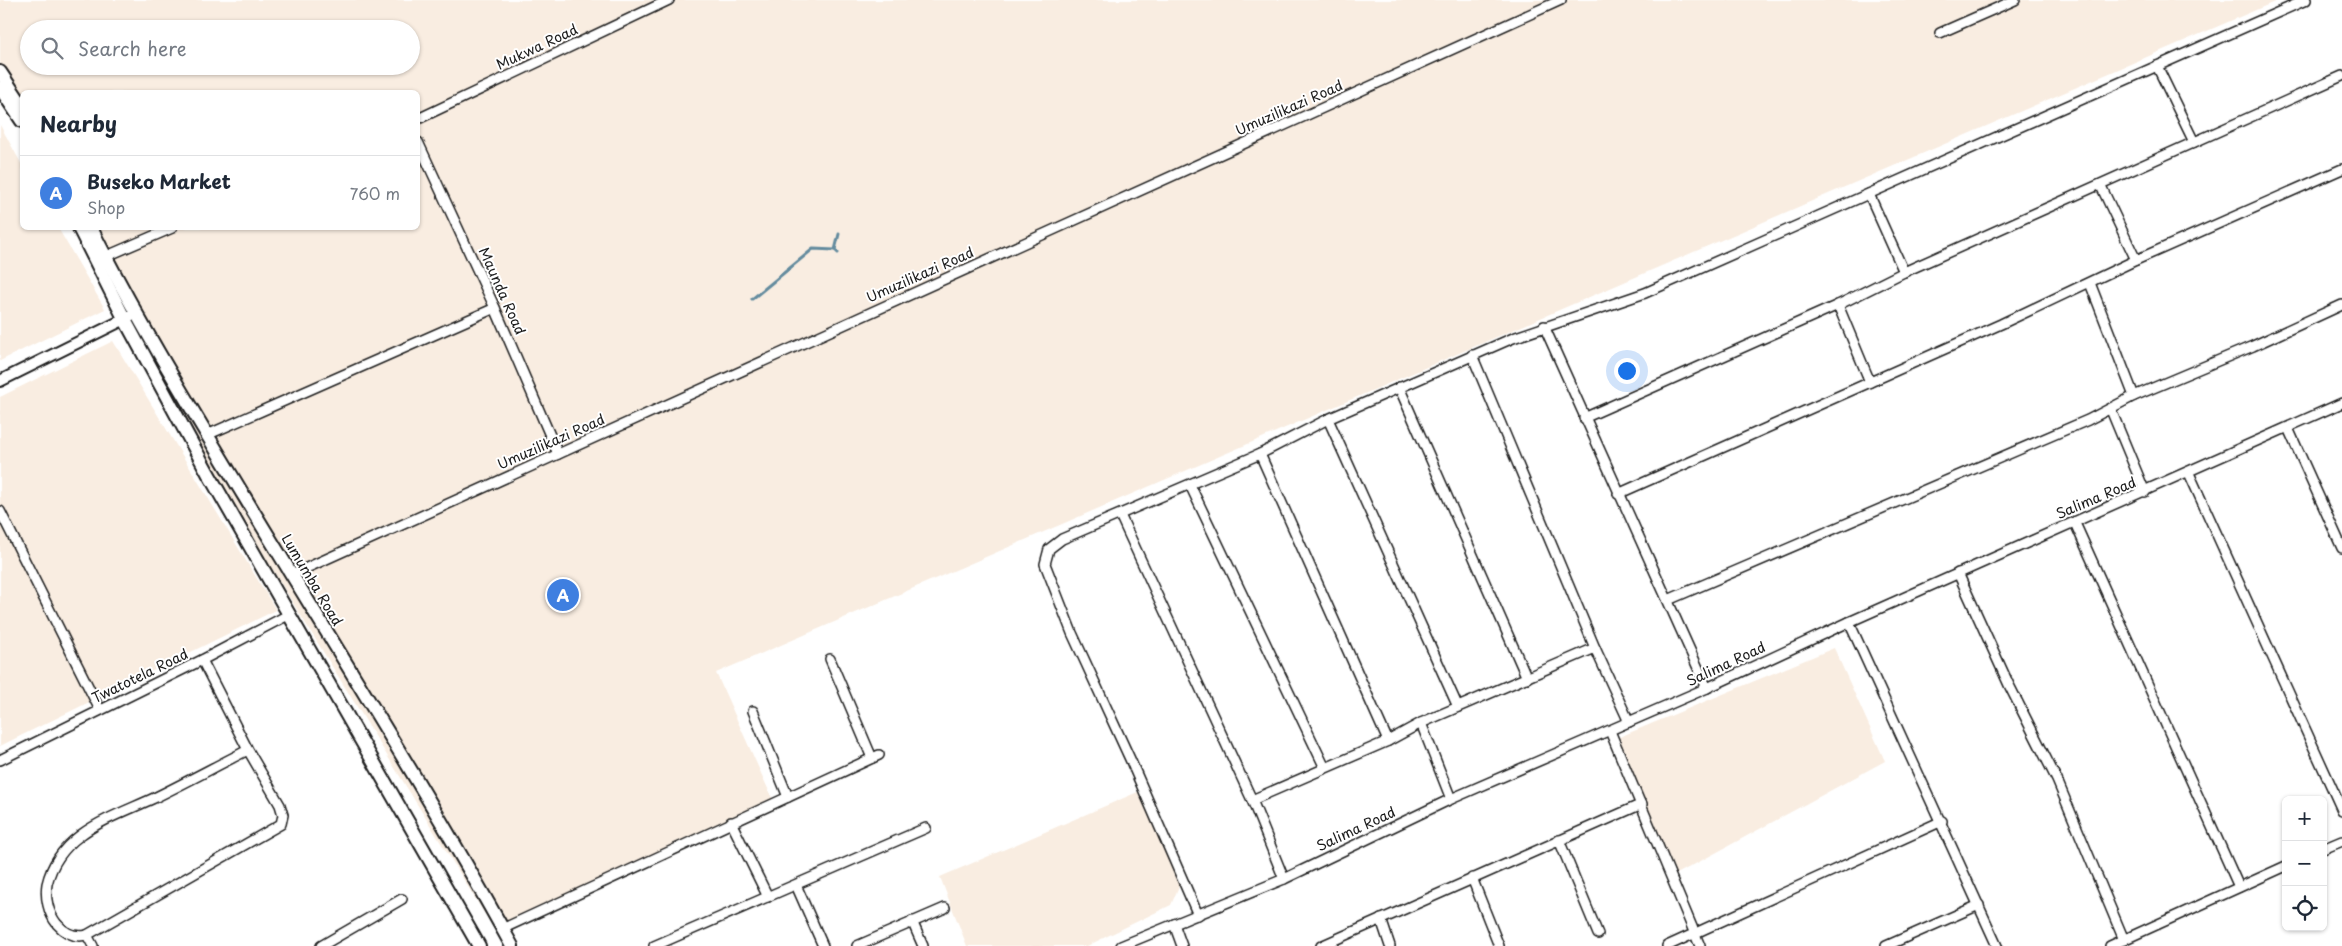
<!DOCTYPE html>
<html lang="en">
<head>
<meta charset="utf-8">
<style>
  :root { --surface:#fff; --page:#f6f6f7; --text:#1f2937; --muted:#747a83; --line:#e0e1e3; --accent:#db2777 }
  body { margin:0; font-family:"Playpen Sans",sans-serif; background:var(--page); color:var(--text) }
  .controls { position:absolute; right:15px; bottom:15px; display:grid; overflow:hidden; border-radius:8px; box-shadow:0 1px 4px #0004 }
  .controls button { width:45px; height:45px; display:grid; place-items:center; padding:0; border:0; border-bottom:1px solid var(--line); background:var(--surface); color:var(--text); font:25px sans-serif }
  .you { position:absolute; left:1626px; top:370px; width:18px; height:18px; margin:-12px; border:4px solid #fff; border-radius:50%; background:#1a73e8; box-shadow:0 0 0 8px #1a73e833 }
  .badge { display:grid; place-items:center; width:32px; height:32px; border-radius:50%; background:var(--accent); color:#fff; font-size:16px; font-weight:700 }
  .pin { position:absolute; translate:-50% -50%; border:2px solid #fff; box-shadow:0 1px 5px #0006 }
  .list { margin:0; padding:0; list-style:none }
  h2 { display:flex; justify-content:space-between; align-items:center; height:65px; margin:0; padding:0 20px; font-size:21px }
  h2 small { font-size:16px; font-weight:400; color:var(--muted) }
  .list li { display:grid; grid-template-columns:32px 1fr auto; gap:15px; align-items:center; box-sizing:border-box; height:75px; padding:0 20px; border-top:1px solid var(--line) }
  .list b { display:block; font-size:19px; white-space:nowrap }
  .list p { margin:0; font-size:16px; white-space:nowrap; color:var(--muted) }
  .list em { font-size:16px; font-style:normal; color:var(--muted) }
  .icon { flex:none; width:28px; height:28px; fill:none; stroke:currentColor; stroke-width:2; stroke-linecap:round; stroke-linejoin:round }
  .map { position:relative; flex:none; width:2342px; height:946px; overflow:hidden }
  .search { position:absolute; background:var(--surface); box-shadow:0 1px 4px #0004; left:20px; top:20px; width:400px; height:55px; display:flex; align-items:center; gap:12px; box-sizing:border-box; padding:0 18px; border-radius:28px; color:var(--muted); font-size:19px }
  .panel { position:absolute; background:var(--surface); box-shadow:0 1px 4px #0004; left:20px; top:90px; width:400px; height:140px; border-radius:8px }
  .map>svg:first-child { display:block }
  .built { fill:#f9ede1; fill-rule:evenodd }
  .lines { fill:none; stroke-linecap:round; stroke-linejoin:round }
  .stream { stroke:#638b9e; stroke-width:3 }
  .minor-casing { stroke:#1c1c1c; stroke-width:12 }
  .tertiary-casing { stroke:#1c1c1c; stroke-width:14 }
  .primary-casing { stroke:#1c1c1c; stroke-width:16 }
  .minor { stroke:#fff; stroke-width:9 }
  .tertiary { stroke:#fff; stroke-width:10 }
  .primary { stroke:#fff; stroke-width:12 }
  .labels { text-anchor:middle; stroke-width:4; stroke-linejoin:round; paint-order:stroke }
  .street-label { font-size:14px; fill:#1c1c1c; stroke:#fff }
</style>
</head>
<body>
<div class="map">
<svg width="2342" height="946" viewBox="0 0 2342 946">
  <rect width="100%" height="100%" fill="#fff"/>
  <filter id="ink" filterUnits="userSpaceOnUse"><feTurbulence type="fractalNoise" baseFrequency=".02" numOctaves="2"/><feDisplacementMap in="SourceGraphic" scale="10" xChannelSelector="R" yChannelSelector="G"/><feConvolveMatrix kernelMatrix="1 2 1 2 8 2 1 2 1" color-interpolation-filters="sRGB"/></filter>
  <g filter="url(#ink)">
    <g class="built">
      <path d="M0 0H2279L716 673 773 800 539 909 499 937 166 397 77 228H418V92H22V129L0 96ZM29 29H411V66H29Z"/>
      <polygon points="0,125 22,165 22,228 58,228 105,309 0,361"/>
      <polygon points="113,341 276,610 0,746 0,397"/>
      <polygon points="1834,648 1885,761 1673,876 1617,738"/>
      <polygon points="1140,791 1180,884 1171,905 1087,946 967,946 940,877"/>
    </g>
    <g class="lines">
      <g class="stream">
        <polyline points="835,250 839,234"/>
        <polyline points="752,299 813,249 835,250 838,253"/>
      </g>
      <g class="minor-casing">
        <g id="minor">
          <polyline points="1940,33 2015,0"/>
          <polyline points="2157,66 2194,142"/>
          <polyline points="418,119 669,0"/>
          <polyline points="418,142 495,308 558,454"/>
          <polyline points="2101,186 2136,260"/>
          <polyline points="1869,194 1904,272"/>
          <polyline points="100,259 172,228"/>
          <polyline points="2090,283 2134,396"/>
          <polyline points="1838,305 1870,382"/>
          <polyline points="1544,326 1707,688"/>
          <polyline points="1472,355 1595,648 1629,722"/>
          <polyline points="1399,387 1527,678"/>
          <polyline points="2111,410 2145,492"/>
          <polyline points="1584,418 1838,305 1904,272 2342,76"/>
          <polyline points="1328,419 1458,707"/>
          <polyline points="2288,428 2342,548"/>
          <polyline points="207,435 495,308"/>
          <polyline points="1260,454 1388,741"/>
          <polyline points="2189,473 2342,810"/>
          <polyline points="1190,485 1325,768"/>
          <polyline points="1618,494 2001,324 2136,260 2342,169"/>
          <polyline points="0,511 100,710"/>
          <polyline points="1120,515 1252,800 1284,879"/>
          <polyline points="2075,523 2239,887"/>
          <polyline points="1958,573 2009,685 2057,780 2124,940"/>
          <polyline points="291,575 1561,0"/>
          <polyline points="1668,600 2088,420 2134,396 2253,346 2342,305"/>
          <polyline points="1849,622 1997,946"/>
          <polyline points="830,659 872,758"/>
          <path d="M202 660 248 750 280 805 283 815 281 824 87 935C75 938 65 933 57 924 48 913 45 897 47 884 59 833 111 818 152 799 185 783 216 766 248 750"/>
          <polyline points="753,711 788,797"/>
          <polyline points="1421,723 1451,799"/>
          <polyline points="1610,731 1700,946"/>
          <polyline points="0,760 202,660 290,614"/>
          <polyline points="1252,800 1388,741 1421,723 1595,648"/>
          <polyline points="731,822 768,897"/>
          <polyline points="1559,840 1598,934"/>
          <polyline points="2323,849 2342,841"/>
          <polyline points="1472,878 1499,946"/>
          <polyline points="796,885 823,946"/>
          <polyline points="1198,915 1130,759 1072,633 1045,564 1049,549 1062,539 1260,454 1328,419 1513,338 1645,293 2306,0"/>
          <polyline points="1381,919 1390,946"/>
          <polyline points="912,921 923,946"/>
          <polyline points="1174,924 1182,946"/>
          <polyline points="502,929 879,755"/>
          <polyline points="87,935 93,946"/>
          <polyline points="321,946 402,899"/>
          <polyline points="654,946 926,828"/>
          <polyline points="857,946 945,908"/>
          <polyline points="1121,946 1284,879 1451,799 1707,688 1849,622 2342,403"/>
          <polyline points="1321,946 1642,804"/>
          <polyline points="1667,946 1942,821"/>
          <polyline points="1886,946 1979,905"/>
          <polyline points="2110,946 2286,866"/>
        </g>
      </g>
      <g class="tertiary-casing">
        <polyline id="tertiary" points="0,381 131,316"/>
      </g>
      <g class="primary-casing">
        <g id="primary">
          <polyline points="0,72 22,105"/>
          <polyline points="0,88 22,121"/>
          <polyline points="79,228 125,320 208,473 479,946"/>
          <path d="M91 228C137 320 191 408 244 496 334 645 428 793 512 946"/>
        </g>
      </g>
      <use href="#minor" class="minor"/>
      <use href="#tertiary" class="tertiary"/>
      <use href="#primary" class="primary"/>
    </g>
  </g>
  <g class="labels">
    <g class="street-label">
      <text transform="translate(537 47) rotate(-25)" y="5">Mukwa Road</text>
      <text transform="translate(1289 108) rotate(-24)" y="5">Umuzilikazi Road</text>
      <text transform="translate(920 275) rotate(-24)" y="5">Umuzilikazi Road</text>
      <text transform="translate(502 291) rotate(66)" y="5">Maunda Road</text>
      <text transform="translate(551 442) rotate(-24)" y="5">Umuzilikazi Road</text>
      <text transform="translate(2096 498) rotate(-23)" y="5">Salima Road</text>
      <text transform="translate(312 580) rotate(59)" y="5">Lumumba Road</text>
      <text transform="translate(1726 664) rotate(-25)" y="5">Salima Road</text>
      <text transform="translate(140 676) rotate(-26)" y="5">Twatotela Road</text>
      <text transform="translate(1356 829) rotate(-25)" y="5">Salima Road</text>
    </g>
  </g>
</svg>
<div class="controls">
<button>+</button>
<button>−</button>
<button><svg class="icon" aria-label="locate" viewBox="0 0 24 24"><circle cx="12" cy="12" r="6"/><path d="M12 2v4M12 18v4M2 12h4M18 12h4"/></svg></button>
</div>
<div class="you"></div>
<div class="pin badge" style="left:563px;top:595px;background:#3f7fe0">A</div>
<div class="search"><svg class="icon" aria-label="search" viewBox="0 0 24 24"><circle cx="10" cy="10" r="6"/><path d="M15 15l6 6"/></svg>Search here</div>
<section class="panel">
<h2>Nearby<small></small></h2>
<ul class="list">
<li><span class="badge" style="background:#3f7fe0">A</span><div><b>Buseko Market</b><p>Shop</p></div><em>760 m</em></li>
</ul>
</section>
</div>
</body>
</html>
